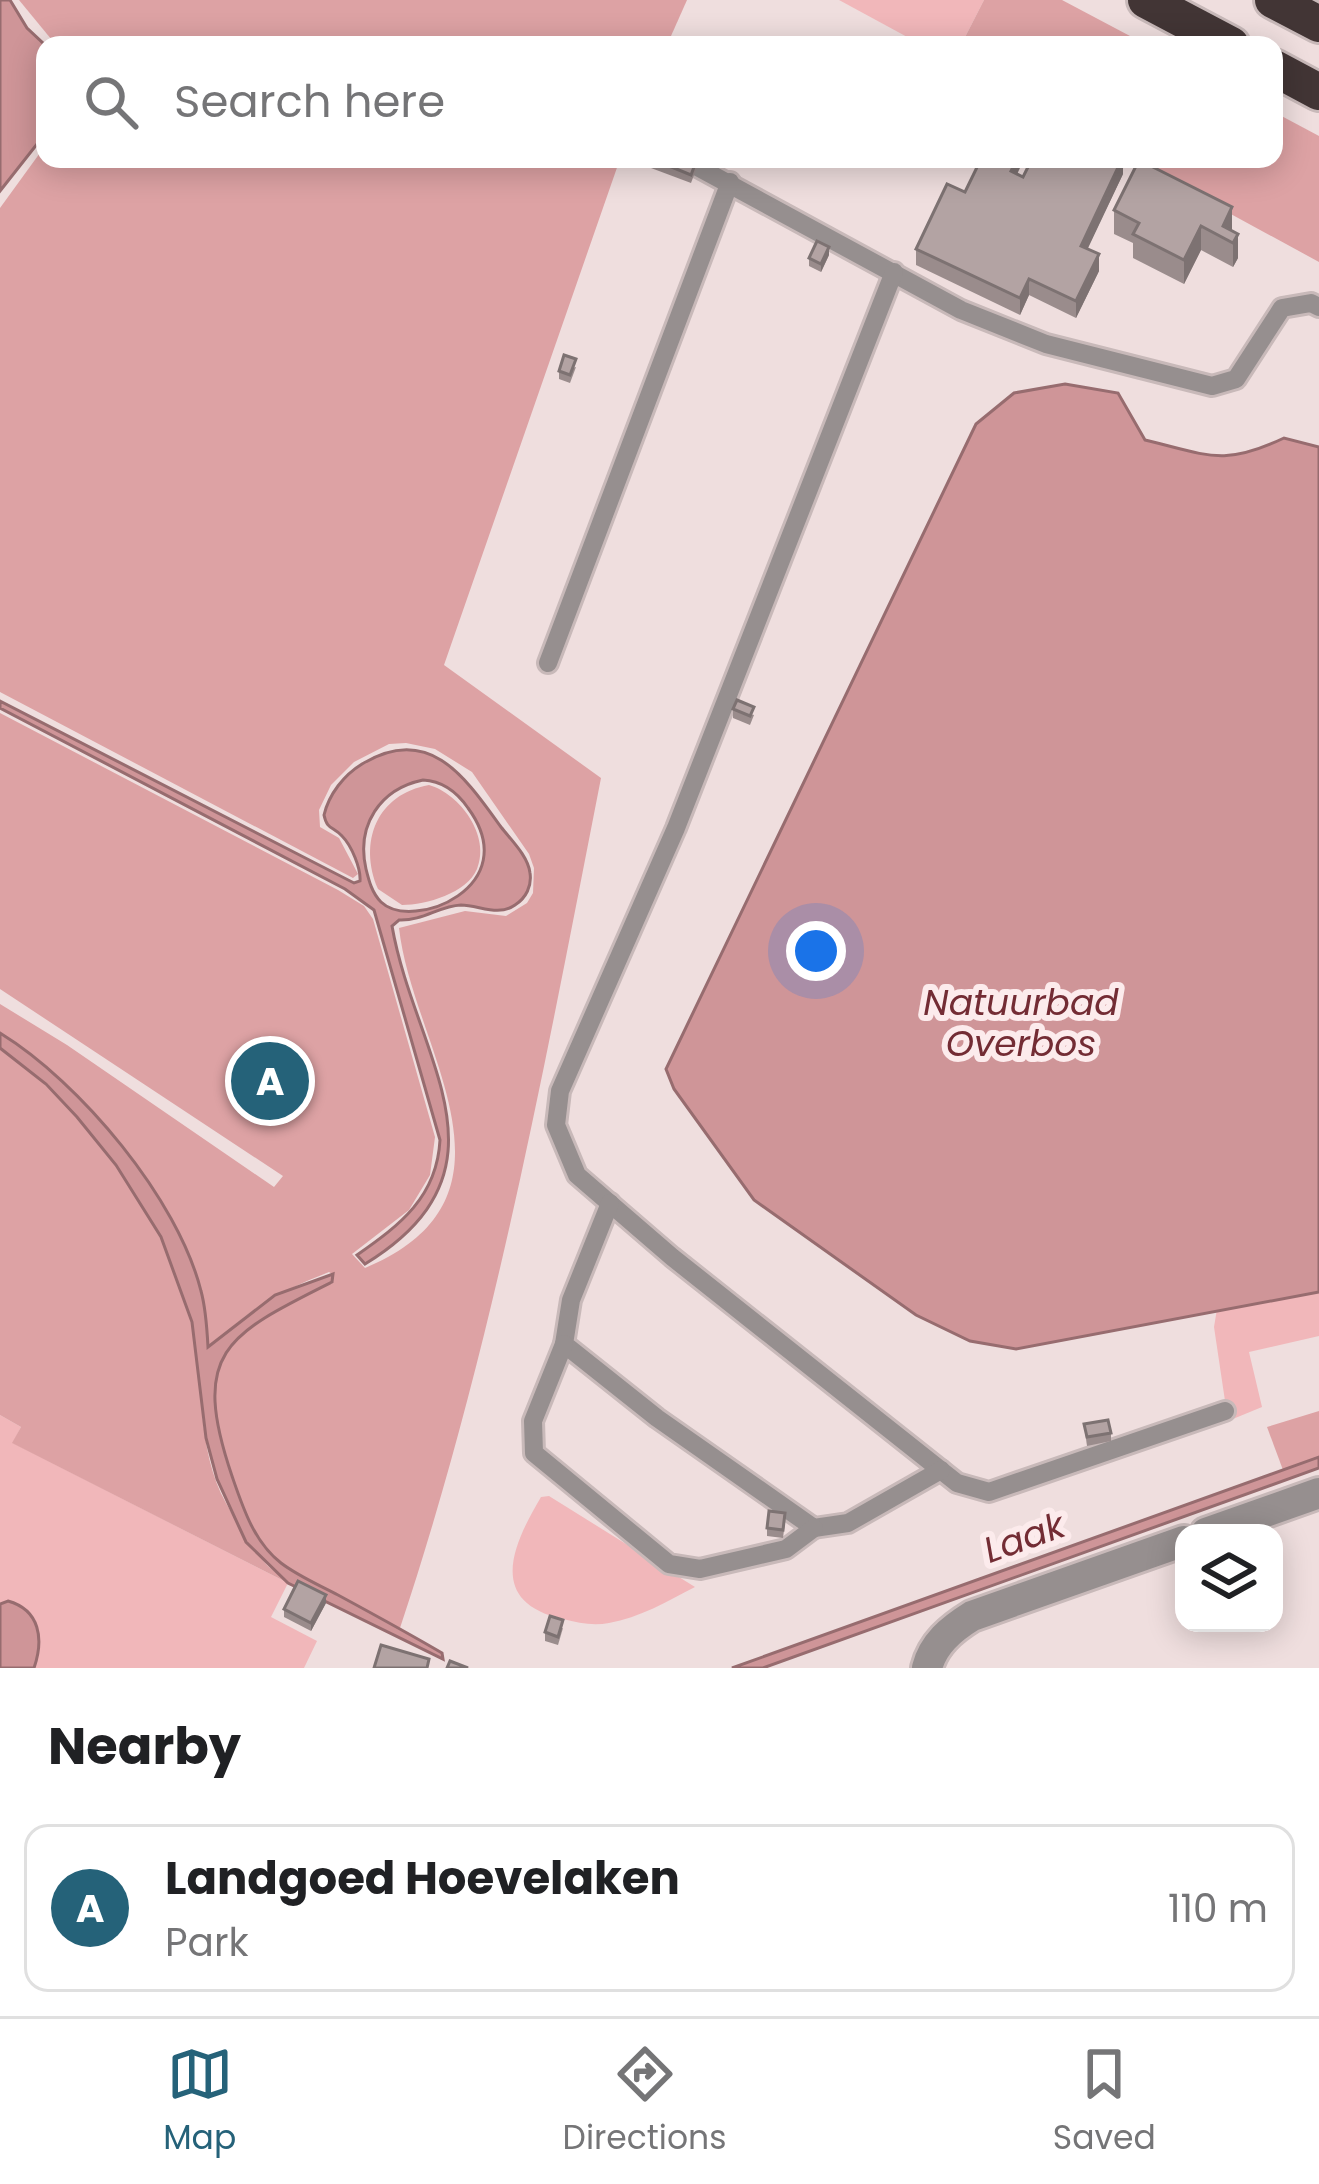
<!DOCTYPE html>
<html lang="en">
<head>
<meta charset="utf-8">
<style>
  :root { --surface:#fff; --page:#f6f6f6; --text:#202124; --muted:#757577; --line:#e0e0e0; --accent:#256279 }
  body { margin:0; font-family:Poppins,sans-serif; background:var(--page); color:var(--text) }
  .controls { position:absolute; right:36px; bottom:36px; display:grid; overflow:hidden; border-radius:24px; box-shadow:0 6px 30px #0003 }
  .controls button { width:108px; height:108px; display:grid; place-items:center; padding:0; border:0; border-bottom:3px solid var(--line); background:var(--surface); color:var(--text); font:60px sans-serif }
  .you { position:absolute; left:816px; top:951px; width:42px; height:42px; margin:-30px; border:9px solid #fff; border-radius:50%; background:#1a73e8; box-shadow:0 0 0 18px #1a73e833 }
  .badge { display:grid; place-items:center; width:78px; height:78px; border-radius:50%; background:var(--accent); color:#fff; font-size:39px; font-weight:700 }
  .pin { position:absolute; translate:-50% -50%; border:6px solid #fff; box-shadow:0 3px 12px #0006 }
  .list { margin:0; padding:0; list-style:none }
  h2 { display:flex; justify-content:space-between; align-items:center; height:156px; margin:0; padding:0 48px; font-size:51px }
  h2 small { font-size:39px; font-weight:400; color:var(--muted) }
  .list li { display:grid; grid-template-columns:78px 1fr auto; gap:36px; align-items:center; box-sizing:border-box; height:168px; margin:0 24px 24px; padding:0 24px; border:3px solid var(--line); border-radius:24px }
  .list b { display:block; font-size:45px; white-space:nowrap }
  .list p { margin:0; font-size:39px; white-space:nowrap; color:var(--muted) }
  .list em { font-size:39px; font-style:normal; color:var(--muted) }
  .icon { flex:none; width:66px; height:66px; fill:none; stroke:currentColor; stroke-width:2; stroke-linecap:round; stroke-linejoin:round }
  .map { position:relative; flex:none; width:1319px; height:1668px; overflow:hidden }
  .search { position:absolute; background:var(--surface); box-shadow:0 6px 30px #0003; left:36px; right:36px; top:36px; height:132px; display:flex; align-items:center; gap:30px; box-sizing:border-box; padding:0 42px; border-radius:24px; color:var(--muted); font-size:45px }
  .sheet { height:348px; background:var(--surface) }
  nav { display:flex; justify-content:space-around; align-items:center; box-sizing:border-box; height:168px; border-top:3px solid var(--line); background:var(--surface); font-size:33px; color:var(--muted) }
  nav a { display:grid; justify-items:center; gap:6px }
  nav .on { color:var(--accent) }
  .map>svg:first-child { display:block }
  .green { fill:#f1b7ba }
  .forest { fill:#dda2a4 }
  .water { fill:#cf9598; stroke:#976c6f; stroke-width:3; fill-rule:evenodd }
  .lines { fill:none; stroke-linecap:round; stroke-linejoin:round }
  .lane-casing { stroke:#c8b9b9; stroke-width:24 }
  .street-casing { stroke:#c8b9b9; stroke-width:36 }
  .highway-casing { stroke:#c8b9b9; stroke-width:42 }
  .lane { stroke:#968f8f; stroke-width:18 }
  .street { stroke:#968f8f; stroke-width:30 }
  .highway { stroke:#423535; stroke-width:36 }
  .wall { fill:#9a8c8c }
  .shaded-wall { fill:#7d7272 }
  .building { fill:#b3a3a3; stroke:#7d7272; stroke-width:3 }
  .labels { text-anchor:middle; stroke-width:12; stroke-linejoin:round; paint-order:stroke }
  .water-label { font-size:36px; font-style:italic; fill:#732c34; stroke:#fcebec }
</style>
</head>
<body>
<div class="map">
<svg width="1319" height="1668" viewBox="0 0 1319 1668">
  <rect width="100%" height="100%" fill="#efdede"/>
  <g class="green">
    <polygon points="839,0 984,0 961,45 922,45"/>
    <polygon points="1319,1292 1319,1336 1249,1352 1262,1407 1228,1421 1214,1327 1217,1309"/>
    <path d="M0 1415 21 1427 13 1443 288 1583 271 1617 317 1641 304 1668H34C44 1641 38 1597 0 1604Z"/>
    <path d="M549 1496 695 1587C668 1601 639 1618 609 1623 593 1626 579 1623 563 1619 487 1602 512 1546 541 1497Z"/>
  </g>
  <g class="forest">
    <polygon points="19,0 687,0 667,45 56,45"/>
    <polygon points="984,0 1062,0 1147,45 961,45"/>
    <polygon points="1274,112 1319,136 1319,262 1130,159 1274,159"/>
    <path d="M45 146V159H620L444 665 601 778C545 1064 492 1352 400 1628 360 1607 296 1582 266 1549 246 1527 238 1494 229 1466 189 1351 237 1329 332 1282L334 1275 329 1272C283 1290 246 1309 213 1347L208 1346C207 1328 206 1309 201 1291 178 1199 80 1083 0 1033V1004L67 1045 274 1187 283 1176 0 989V713L338 890 364 906 373 919 435 1137 430 1175 409 1210 352 1254 365 1268C537 1196 412 1047 399 928L465 911 506 916 527 903 533 893 534 868 529 854 472 772 435 749 406 743 389 744 354 762 331 785 319 810 320 827 339 838 358 874 353 878 0 692V208Z"/>
    <path d="M429 785C460 794 491 836 477 869 467 893 426 905 402 905L378 889C358 842 377 794 429 785Z"/>
    <path d="M0 1048C88 1112 168 1214 192 1323 204 1381 196 1449 226 1503 237 1523 252 1548 267 1565 273 1571 282 1576 288 1583L12 1443 21 1427 0 1415Z"/>
    <polygon points="1319,1411 1319,1457 1283,1470 1267,1427"/>
  </g>
  <g class="water">
    <polygon points="0,0 10,0 27,28 45,45 45,134 0,191"/>
    <path d="M1065 384 1118 393 1145 440C1208 455 1223 467 1284 438L1319 447V1292L1016 1349 970 1341 916 1315 754 1200 674 1089 666 1069 976 424 1014 393Z"/>
    <path d="M0 701 354 883 360 881C361 869 352 846 342 836 333 826 327 830 324 815 329 794 344 775 362 764 429 723 465 777 501 827 511 840 528 856 530 873 532 886 526 898 515 905 498 917 479 905 461 905 439 906 423 921 399 920L392 926C415 1058 521 1168 365 1264L357 1255C400 1225 437 1197 440 1140L374 910 345 889 0 708ZM423 780C443 781 457 792 468 808 526 887 412 932 381 902 372 893 369 881 366 869 356 825 380 789 423 780Z"/>
    <path d="M0 1033C80 1082 178 1199 201 1291 206 1309 207 1328 208 1347L275 1295 333 1274 332 1282C226 1335 190 1352 232 1476 243 1508 254 1542 281 1563 298 1576 319 1585 338 1595 373 1614 408 1633 442 1653L443 1659 288 1583 246 1542 217 1479 206 1438 192 1322 161 1237 116 1165 77 1117 46 1084 0 1048Z"/>
    <polygon points="1319,1457 1319,1468 763,1668 732,1668"/>
    <path d="M8 1601C40 1610 44 1639 34 1668H0V1604Z"/>
  </g>
  <g class="lines">
    <g class="lane-casing">
      <g id="lane">
        <polyline points="683,159 961,310 1046,344 1212,386 1236,379 1282,308 1311,303 1319,307"/>
        <polyline points="894,272 676,828 560,1091 556,1125 577,1175 672,1257 957,1483 989,1492 1225,1411"/>
        <polyline points="548,663 730,182"/>
        <polyline points="610,1203 571,1300 564,1344 657,1418 814,1528 848,1523 941,1470"/>
        <polyline points="564,1344 533,1421 534,1453 669,1564 700,1569 786,1549 814,1528"/>
      </g>
    </g>
    <g class="street-casing">
      <g id="street">
        <polyline points="1206,1533 1319,1493"/>
        <path d="M927 1668C933 1644 951 1629 972 1616L1184 1541"/>
      </g>
    </g>
    <g class="highway-casing">
      <g id="highway">
        <polyline points="1146,0 1231,45"/>
        <polyline points="1273,0 1319,24"/>
        <polyline points="1274,68 1319,92"/>
      </g>
    </g>
    <use href="#lane" class="lane"/>
    <use href="#street" class="street"/>
    <use href="#highway" class="highway"/>
  </g>
  <g class="wall">
    <polygon points="651,160 697,167 691,183 651,168"/>
    <polygon points="1017,174 1023,177 1123,174 1087,249 1099,271 1076,318 1029,295 1020,315 916,265 916,249 965,192"/>
    <polygon points="1114,210 1232,231 1238,258 1233,267 1201,250 1184,284 1133,258 1133,243 1114,234"/>
    <polygon points="829,255 821,272 809,266 809,258"/>
    <polygon points="576,367 570,383 559,379 559,371"/>
    <polygon points="733,709 754,715 750,725 733,718"/>
    <polygon points="1084,1424 1111,1433 1111,1441 1087,1446"/>
    <polygon points="785,1522 783,1538 767,1536 767,1528"/>
    <polygon points="326,1603 311,1631 284,1617 284,1609"/>
    <polygon points="563,1628 558,1645 545,1641 545,1632"/>
  </g>
  <g class="shaded-wall">
    <polygon points="1017,159 1024,159 1011,188 1011,171"/>
    <polygon points="1123,159 1123,174 1081,263 1081,246"/>
    <polygon points="1232,207 1232,231 1223,226"/>
    <polygon points="1201,226 1201,250 1184,284 1184,260"/>
    <polygon points="1238,234 1238,258 1233,267 1233,243"/>
    <polygon points="829,247 829,255 821,272 821,264"/>
    <polygon points="1099,254 1099,271 1076,318 1076,301"/>
    <polygon points="1029,279 1029,295 1020,315 1020,298"/>
    <polygon points="326,1595 326,1603 311,1631 311,1623"/>
  </g>
  <g class="building">
    <polygon points="652,159 697,159 691,175"/>
    <polygon points="981,159 1017,159 1011,171 1023,177 1032,159 1122,159 1081,246 1099,254 1076,301 1029,279 1020,298 916,249 947,184 965,192"/>
    <polygon points="1139,160 1232,207 1223,226 1238,234 1233,243 1201,226 1184,260 1133,234 1139,223 1114,210"/>
    <polygon points="817,241 829,247 821,264 809,258"/>
    <polygon points="564,355 576,359 570,375 559,371"/>
    <polygon points="737,700 754,707 750,716 733,709"/>
    <polygon points="1108,1420 1111,1433 1087,1437 1084,1424"/>
    <polygon points="769,1511 785,1513 783,1530 767,1528"/>
    <polygon points="298,1581 326,1595 311,1623 284,1609"/>
    <polygon points="550,1616 563,1620 558,1637 545,1632"/>
    <polygon points="381,1645 429,1659 427,1668 374,1668"/>
    <polygon points="450,1661 468,1668 447,1668"/>
  </g>
  <g class="labels">
    <g class="water-label">
      <text x="1021" y="1015">Natuurbad<tspan x="1021" dy="41">Overbos</tspan></text>
      <text transform="translate(1024 1537) rotate(-20)" y="13">Laak</text>
    </g>
  </g>
</svg>
<div class="controls">
<button><svg class="icon" aria-label="layers" viewBox="0 0 24 24"><path d="M12 4l9 5-9 5-9-5zM3 14l9 5 9-5"/></svg></button>
</div>
<div class="you"></div>
<div class="pin badge" style="left:270px;top:1081px">A</div>
<div class="search"><svg class="icon" aria-label="search" viewBox="0 0 24 24"><circle cx="10" cy="10" r="6"/><path d="M15 15l6 6"/></svg>Search here</div>
</div>
<section class="sheet">
<h2>Nearby<small></small></h2>
<ul class="list">
<li><span class="badge">A</span><div><b>Landgoed Hoevelaken</b><p>Park</p></div><em>110 m</em></li>
</ul>
</section>
<nav>
<a class="on"><svg class="icon" aria-label="map" viewBox="0 0 24 24"><path d="M3 6l6-2 6 2 6-2v14l-6 2-6-2-6 2zM9 4v14M15 6v14"/></svg>Map</a>
<a><svg class="icon" aria-label="directions" viewBox="0 0 24 24"><path d="M12 3l9 9-9 9-9-9zM9 14v-3h6M13 9l2 2-2 2"/></svg>Directions</a>
<a><svg class="icon" aria-label="saved" viewBox="0 0 24 24"><path d="M7 4h10v16l-5-4-5 4z"/></svg>Saved</a>
</nav>
</body>
</html>
